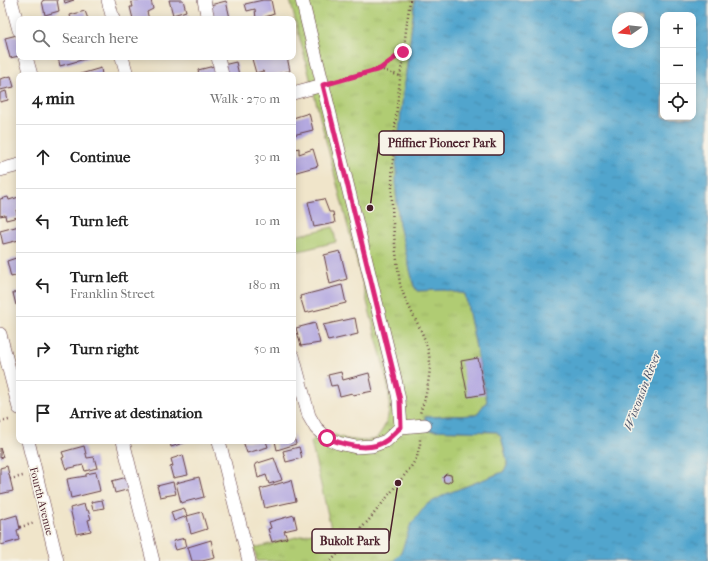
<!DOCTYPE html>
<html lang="en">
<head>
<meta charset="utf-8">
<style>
  :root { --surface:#fff; --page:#f2f2f2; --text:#222; --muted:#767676; --line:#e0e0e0 }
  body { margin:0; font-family:"IM FELL French Canon",serif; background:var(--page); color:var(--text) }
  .controls { position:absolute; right:12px; top:12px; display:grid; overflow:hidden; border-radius:8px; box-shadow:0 2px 10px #0003 }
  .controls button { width:36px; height:36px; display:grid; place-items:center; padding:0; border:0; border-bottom:1px solid var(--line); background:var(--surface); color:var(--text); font:20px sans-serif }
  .compass { position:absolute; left:612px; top:12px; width:36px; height:36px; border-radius:50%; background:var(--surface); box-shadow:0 2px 10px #0003; rotate:256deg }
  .stop { position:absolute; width:12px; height:12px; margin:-9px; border:3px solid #db2777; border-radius:50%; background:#fff }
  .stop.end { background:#db2777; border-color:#fff; box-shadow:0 1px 4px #0008 }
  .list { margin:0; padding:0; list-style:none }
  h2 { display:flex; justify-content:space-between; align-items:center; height:52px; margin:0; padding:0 16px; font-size:17px }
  h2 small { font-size:13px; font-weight:400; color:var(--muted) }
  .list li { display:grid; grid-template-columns:26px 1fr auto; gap:12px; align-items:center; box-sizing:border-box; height:64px; padding:0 16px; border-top:1px solid var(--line) }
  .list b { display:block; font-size:15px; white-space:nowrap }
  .list p { margin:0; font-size:13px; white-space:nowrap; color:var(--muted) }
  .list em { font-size:13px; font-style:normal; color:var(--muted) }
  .icon { flex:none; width:22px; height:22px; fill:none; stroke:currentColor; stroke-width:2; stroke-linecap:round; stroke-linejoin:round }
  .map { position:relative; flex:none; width:708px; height:561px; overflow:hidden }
  .search { position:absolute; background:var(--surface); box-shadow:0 2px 10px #0003; left:16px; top:16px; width:280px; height:44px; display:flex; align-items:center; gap:10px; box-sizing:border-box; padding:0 14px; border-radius:8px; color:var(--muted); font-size:15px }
  .panel { position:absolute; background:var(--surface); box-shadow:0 2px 10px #0003; left:16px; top:72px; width:280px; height:372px; border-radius:8px }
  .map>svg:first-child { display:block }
  .grass { fill:url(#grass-tufts); stroke:#7d764f }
  .garden { fill:#b0cc73; stroke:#7d764f }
  .water { fill:url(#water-ripples); stroke:#4e627c; fill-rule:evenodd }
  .building { fill:#b4a9e0 }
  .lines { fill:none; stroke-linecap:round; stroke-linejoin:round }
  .minor-casing { stroke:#633d43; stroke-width:14 }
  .path { stroke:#633d43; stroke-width:2.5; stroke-dasharray:1 3; stroke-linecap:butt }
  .minor { stroke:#fff; stroke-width:13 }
  .route { stroke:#db2777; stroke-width:5 }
  .labels { text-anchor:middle; stroke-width:3; stroke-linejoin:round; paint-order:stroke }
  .street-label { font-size:11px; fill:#4a1f2b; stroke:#f7f3e8 }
  .water-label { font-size:12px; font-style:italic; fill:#4d556c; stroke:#f7f3e8 }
  .leader { fill:none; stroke:#4a1f2b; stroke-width:1.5 }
  .callout-dot { fill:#4a1f2b; stroke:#f7f3e8; stroke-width:1.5 }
  .callout { fill:#f7f3e8; stroke:#4a1f2b; stroke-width:1.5 }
  .callout-label { font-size:12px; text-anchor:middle; font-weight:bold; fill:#4a1f2b }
</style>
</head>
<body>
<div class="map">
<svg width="708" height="561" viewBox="0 0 708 561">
  <defs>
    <pattern id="grass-tufts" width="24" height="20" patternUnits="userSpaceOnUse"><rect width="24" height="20" fill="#b0cc73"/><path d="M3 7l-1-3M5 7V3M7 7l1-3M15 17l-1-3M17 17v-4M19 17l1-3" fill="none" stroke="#99af64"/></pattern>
    <pattern id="water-ripples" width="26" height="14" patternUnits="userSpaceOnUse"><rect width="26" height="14" fill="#51a5cd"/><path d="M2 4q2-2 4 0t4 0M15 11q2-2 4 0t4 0" fill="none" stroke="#4586a7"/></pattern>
  </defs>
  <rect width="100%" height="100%" fill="#f7f3e8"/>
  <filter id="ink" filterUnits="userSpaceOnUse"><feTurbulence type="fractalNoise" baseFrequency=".025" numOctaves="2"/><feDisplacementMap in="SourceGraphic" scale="8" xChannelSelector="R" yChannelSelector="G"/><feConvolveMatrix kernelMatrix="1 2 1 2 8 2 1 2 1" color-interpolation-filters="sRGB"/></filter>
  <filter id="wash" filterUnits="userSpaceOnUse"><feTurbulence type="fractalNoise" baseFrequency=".012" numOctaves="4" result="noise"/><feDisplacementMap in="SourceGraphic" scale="16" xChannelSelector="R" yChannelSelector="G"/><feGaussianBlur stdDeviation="0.9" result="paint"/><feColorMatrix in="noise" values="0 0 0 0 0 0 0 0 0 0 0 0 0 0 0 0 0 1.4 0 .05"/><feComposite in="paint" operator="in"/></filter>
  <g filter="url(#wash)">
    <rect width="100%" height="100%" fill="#f0e5ca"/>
    <path class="grass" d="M290 0H415L401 112 396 192 399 225 414 286 417 291 444 290 465 294 487 401 476 415 425 417 426 430 497 432 501 436 507 460V466L503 472 446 494 404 547 401 553 393 561H257L254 548 331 528 311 442 317 436 332 434 346 439 363 441 376 439C379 434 383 430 385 425 393 407 388 386 384 368Z"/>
    <polygon class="garden" points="333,227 336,242 299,251 295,236"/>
    <path class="water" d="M415 0H708V561H393L401 553 410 526 426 505 446 494 503 472 507 466V460L501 437 497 432 425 430V417L476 415 487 401 465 294 444 290 417 291 414 286 399 225 396 192V163L401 112ZM663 15H693V117H663ZM618 18H642V42H618Z"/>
    <g id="blocks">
      <g class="building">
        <polygon points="45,0 57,0 59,11 45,15 42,1"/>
        <polygon points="64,0 74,0 65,3"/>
        <polygon points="131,0 151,0 153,9 147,12 149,19 133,19 130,7 133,7"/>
        <polygon points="169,0 183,0 186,11 173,15"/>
        <polygon points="263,0 271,0 274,14 265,17 265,19 256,19 255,9 247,11 245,4"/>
        <polygon points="226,1 230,18 214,19 210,5"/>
        <polygon points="85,11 88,19 71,19 70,15"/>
        <polygon points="188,14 190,19 175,19 174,17"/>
        <polygon points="17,35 19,43 19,56 10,58 5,38"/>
        <polygon points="58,57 92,57 60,66"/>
        <polygon points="259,57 287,57 290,71 272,75 265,75 263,71 256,73 252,59"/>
        <polygon points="236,62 239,75 226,75 223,65"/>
        <polygon points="214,66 216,75 199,75 198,70"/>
        <polygon points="101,68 102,75 77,75"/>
        <polygon points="11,76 14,87 0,90 0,79"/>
        <polygon points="6,91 8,100 0,102 0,93"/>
        <polygon points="309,113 313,130 293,135 293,118"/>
        <polygon points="299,148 299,154 313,149 318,166 293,173 293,150"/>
        <polygon points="8,197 9,200 19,197 19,210 16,210 18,217 6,220 5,215 0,216 0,199"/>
        <polygon points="324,199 329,212 333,212 335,223 314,227 308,202"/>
        <polygon points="19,226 19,240 3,244 0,231"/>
        <polygon points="340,251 347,279 330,284 324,255"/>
        <polygon points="19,257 19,275 11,277 7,261"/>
        <polygon points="342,285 346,303 305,313 300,296"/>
        <polygon points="19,292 19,304 16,305 13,293"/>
        <polygon points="355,318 358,334 328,341 323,325"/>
        <polygon points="315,323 320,343 301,346 296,328"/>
        <polygon points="478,358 485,394 468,397 461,361"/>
        <polygon points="341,372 343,380 369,373 373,391 353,395 352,393 340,396 337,385 331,386 328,375"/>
        <polygon points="293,433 296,444 277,450 275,441 293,441"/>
        <polygon points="170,441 189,441 171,447"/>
        <polygon points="243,441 266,441 268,447 247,453"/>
        <polygon points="84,446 87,458 94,457 97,468 85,471 83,465 66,469 62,458 64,457 62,452"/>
        <polygon points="299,447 302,458 286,462 283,451"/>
        <polygon points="0,448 3,457 0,458"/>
        <polygon points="183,455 188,475 173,478 170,467 173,466 171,459"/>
        <polygon points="274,458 282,480 269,484 266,475 258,478 255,464"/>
        <polygon points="7,466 13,491 0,494 0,468"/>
        <polygon points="96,472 100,491 71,498 67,479 86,476 86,474"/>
        <polygon points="446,474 451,475 452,480 448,483 444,482 443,477"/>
        <polygon points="127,477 130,489 115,493 112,481"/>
        <polygon points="199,477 204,497 181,503 176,483"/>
        <polygon points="291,480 296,501 265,508 260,489"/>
        <polygon points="173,482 176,494 160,497 157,486"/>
        <polygon points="102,500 104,508 93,510 91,502"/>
        <polygon points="84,504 86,510 88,510 91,519 88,520 91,531 76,534 70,508"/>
        <polygon points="184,508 187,516 202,512 207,529 191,534 187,516 174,521 171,512"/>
        <polygon points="17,515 20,529 17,530 19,540 1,545 0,520"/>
        <polygon points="294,515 297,528 284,531 287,538 272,542 268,529 271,528 269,522"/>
        <polygon points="185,538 187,547 176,550 173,541"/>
        <polygon points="211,540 215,558 202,561 192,561 188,547"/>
      </g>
    </g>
  </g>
  <g filter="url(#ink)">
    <use href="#blocks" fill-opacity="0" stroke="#633d43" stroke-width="1"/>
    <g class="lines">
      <g class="minor-casing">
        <g id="minor">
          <polyline points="11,0 19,30"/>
          <polyline points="108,0 113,19"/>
          <polyline points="204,0 208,19"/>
          <polyline points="302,0 395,379 399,400 401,427"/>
          <polyline points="26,57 31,75"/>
          <polyline points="122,57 127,75"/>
          <polyline points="218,57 222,75"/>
          <polyline points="293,93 323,85"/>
          <polyline points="0,170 19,165"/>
          <polyline points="0,334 19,408"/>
          <polyline points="293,356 309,416 316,428 327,438 338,443 356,447 372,446 386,441 401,427 425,425"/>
          <polyline points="28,441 57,561"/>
          <polyline points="123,441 153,561"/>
          <polyline points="219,441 249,561"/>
        </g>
      </g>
      <g class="path">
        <path d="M410 0C402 62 393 125 392 187 391 220 396 252 400 284 408 313 431 337 430 368 429 379 427 389 425 399 423 404 421 409 420 414"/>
        <polyline points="381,69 403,52"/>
        <polyline points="333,82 380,69 400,76"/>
        <polyline points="0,422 9,420"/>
        <polyline points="10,479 23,476"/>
        <polyline points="20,527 35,523"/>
        <polyline points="331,561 369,520 411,467 417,457 420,444 420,437"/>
      </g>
      <use href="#minor" class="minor"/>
    </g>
  </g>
  <g class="lines" filter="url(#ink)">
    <path class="route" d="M327 438C344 445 370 453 387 440 392 436 396 431 401 427L400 400 395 379 323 85 380 69 403 52"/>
  </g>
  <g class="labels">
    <g class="street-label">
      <text transform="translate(42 501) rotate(76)" y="4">Fourth Avenue</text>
    </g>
    <g class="water-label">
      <text transform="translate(642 391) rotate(-69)" y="4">Wisconsin River</text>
    </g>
  </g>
  <path class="leader" d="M370 208L379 143M398 483L389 541"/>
  <g class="callout-dot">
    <circle cx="370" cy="208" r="4"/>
    <circle cx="398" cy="483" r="4"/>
  </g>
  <g class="callout">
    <rect x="379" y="131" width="125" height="24" rx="4"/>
    <rect x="312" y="529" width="77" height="24" rx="4"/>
  </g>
  <g class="callout-label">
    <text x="442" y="147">Pfiffner Pioneer Park</text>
    <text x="350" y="545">Bukolt Park</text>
  </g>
</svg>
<div class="controls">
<button>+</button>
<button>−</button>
<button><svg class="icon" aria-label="locate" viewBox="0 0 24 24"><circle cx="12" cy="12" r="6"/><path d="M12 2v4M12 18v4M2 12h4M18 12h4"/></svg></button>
</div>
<svg class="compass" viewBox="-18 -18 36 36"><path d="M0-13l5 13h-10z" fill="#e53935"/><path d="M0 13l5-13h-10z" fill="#767676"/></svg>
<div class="stop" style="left:327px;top:438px"></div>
<div class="stop end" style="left:403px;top:52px"></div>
<div class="search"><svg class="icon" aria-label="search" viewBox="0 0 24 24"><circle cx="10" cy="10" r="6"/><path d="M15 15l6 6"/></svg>Search here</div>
<section class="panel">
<h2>4 min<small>Walk · 270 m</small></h2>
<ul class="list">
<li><svg class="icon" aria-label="ahead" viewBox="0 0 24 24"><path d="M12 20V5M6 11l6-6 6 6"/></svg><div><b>Continue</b></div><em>30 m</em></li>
<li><svg class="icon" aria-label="left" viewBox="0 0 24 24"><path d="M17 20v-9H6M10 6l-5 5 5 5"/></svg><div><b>Turn left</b></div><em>10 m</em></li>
<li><svg class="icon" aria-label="left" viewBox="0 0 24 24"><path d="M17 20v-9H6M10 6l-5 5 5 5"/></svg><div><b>Turn left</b><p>Franklin Street</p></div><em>180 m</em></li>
<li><svg class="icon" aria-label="right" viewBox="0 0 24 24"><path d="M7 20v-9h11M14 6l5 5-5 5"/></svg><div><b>Turn right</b></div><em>50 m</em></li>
<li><svg class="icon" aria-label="arrive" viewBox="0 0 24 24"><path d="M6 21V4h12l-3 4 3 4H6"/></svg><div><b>Arrive at destination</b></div></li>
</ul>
</section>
</div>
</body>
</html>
